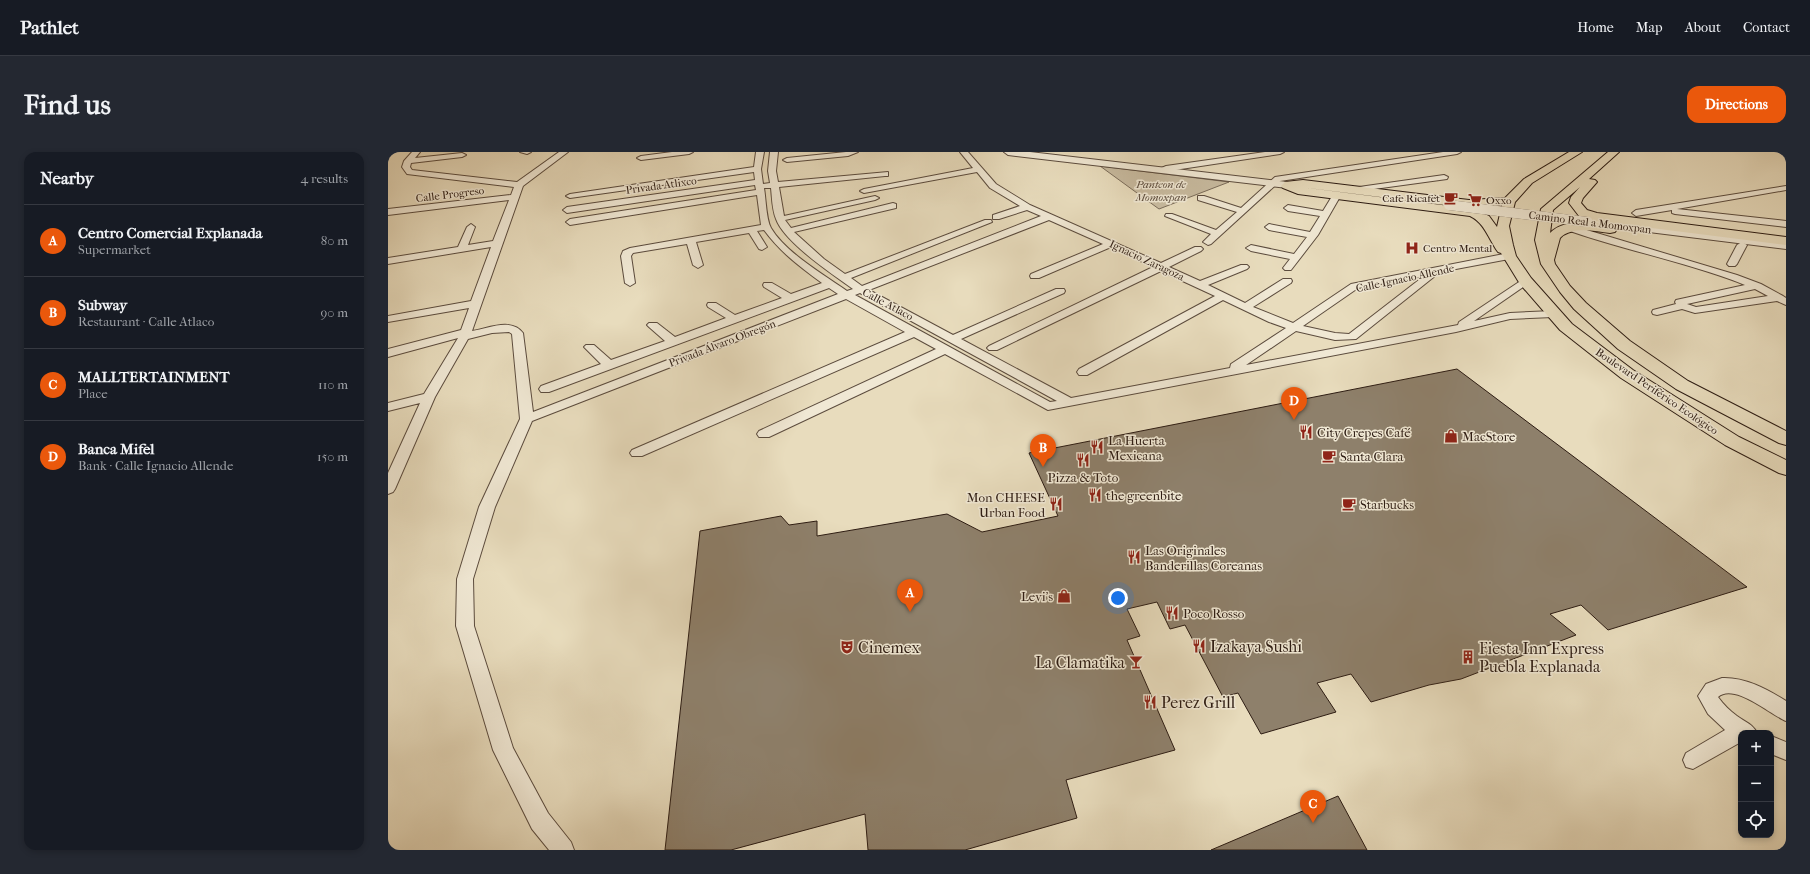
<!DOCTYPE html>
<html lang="en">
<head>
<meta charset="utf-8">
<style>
  :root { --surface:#171b24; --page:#242831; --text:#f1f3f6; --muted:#9ea1a6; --line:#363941; --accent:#ea580c }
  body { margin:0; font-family:"IM FELL French Canon",serif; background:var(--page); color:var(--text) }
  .controls { position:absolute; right:12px; bottom:12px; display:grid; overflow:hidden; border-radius:8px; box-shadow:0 2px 6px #0003 }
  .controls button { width:36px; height:36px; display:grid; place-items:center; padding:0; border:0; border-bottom:1px solid var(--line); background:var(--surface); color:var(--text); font:20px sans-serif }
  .you { position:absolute; left:730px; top:446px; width:14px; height:14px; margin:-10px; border:3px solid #fff; border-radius:50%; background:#1a73e8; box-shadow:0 0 0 6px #1a73e833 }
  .badge { display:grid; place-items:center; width:26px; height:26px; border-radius:50%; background:var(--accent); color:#fff; font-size:13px; font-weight:700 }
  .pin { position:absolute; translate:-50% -33px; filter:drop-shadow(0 1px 2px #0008) }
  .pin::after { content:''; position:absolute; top:21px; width:14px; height:12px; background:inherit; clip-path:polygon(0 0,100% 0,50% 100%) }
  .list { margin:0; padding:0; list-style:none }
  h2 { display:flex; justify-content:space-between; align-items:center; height:52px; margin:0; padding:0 16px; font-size:17px }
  h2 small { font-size:13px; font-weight:400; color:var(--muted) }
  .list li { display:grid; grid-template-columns:26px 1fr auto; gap:12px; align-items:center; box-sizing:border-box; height:72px; padding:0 16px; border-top:1px solid var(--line) }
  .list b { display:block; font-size:15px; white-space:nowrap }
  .list p { margin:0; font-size:13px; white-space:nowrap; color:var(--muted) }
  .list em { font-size:13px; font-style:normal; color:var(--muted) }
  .icon { flex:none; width:22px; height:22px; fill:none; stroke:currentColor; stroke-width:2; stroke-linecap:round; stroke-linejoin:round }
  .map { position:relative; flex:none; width:1398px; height:698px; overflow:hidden; border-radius:12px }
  header { display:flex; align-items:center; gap:24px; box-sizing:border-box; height:56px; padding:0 20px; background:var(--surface); border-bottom:1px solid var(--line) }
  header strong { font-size:19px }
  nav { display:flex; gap:22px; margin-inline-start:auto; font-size:14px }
  .intro { display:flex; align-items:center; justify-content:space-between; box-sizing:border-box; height:96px; padding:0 24px }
  h1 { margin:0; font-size:28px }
  .button { padding:10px 18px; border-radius:12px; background:var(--accent); color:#fff; font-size:14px; font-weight:700 }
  main { display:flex; gap:24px; padding:0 24px }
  aside { flex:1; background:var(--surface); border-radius:12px; box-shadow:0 2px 6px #0003 }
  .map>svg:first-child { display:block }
  .green { fill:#c8bba0; stroke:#7a6c5a }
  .building { fill:#8e806b; stroke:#2d1c13 }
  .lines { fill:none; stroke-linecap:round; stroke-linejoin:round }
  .minor-casing { stroke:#5c4c3e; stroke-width:2 }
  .tertiary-casing { stroke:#5c4c3e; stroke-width:2 }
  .trunk-casing { stroke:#2d1c13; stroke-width:2 }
  .minor { fill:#f0e8d4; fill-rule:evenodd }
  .tertiary { fill:#f0e8d4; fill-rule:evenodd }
  .trunk { fill:#e8dcbd; fill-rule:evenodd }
  .tertiary-bridge-casing { stroke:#5c4c3e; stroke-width:10; stroke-linecap:butt }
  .tertiary-bridge { stroke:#f0e8d4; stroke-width:10 }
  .labels { text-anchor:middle; stroke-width:3; stroke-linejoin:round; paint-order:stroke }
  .far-park-label { font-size:11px; font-style:italic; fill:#5c4c3d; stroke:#f0e8d4 }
  .far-street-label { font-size:11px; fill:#2d1c13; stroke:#f0e8d4 }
  .far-poi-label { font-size:11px; fill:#2d1c13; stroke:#f0e8d4; text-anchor:start }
  .poi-label { font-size:13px; fill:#2d1c13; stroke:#f0e8d4; text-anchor:start }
  .near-poi-label { font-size:16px; fill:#2d1c13; stroke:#f0e8d4; text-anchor:start }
</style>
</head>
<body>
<header>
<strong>Pathlet</strong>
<nav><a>Home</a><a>Map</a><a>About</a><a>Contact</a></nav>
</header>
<div class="intro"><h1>Find us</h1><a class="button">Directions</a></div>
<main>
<aside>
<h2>Nearby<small>4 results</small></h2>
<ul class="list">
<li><span class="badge">A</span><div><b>Centro Comercial Explanada</b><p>Supermarket</p></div><em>80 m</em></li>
<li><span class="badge">B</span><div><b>Subway</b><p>Restaurant · Calle Atlaco</p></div><em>90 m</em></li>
<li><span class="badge">C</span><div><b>MALLTERTAINMENT</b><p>Place</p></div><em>110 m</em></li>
<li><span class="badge">D</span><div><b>Banca Mifel</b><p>Bank · Calle Ignacio Allende</p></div><em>150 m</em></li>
</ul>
</aside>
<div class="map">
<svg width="1398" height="698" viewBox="0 0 1398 698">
  <rect width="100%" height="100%" fill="#e8dcbd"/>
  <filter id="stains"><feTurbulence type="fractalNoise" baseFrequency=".005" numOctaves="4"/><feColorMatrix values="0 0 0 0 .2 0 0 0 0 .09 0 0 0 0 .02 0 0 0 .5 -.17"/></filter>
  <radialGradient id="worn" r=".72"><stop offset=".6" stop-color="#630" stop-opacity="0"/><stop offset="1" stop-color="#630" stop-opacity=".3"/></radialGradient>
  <polygon class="green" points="712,14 841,30 771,57"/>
  <g class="building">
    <polygon points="1069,217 1359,435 1220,478 1193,453 1162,462 1188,483 1073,527 1041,533 983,550 963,522 929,531 948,560 873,582 850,541 835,545 797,473 782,477 769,450 739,457 752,484 739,488 787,598 678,628 689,666 577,698 480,698 477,662 343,698 277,698 312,379 393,364 401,373 429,369 429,384 559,362 594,380 670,364 641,301"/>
    <polygon points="950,644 979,698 823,698"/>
  </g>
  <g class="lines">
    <g class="minor-casing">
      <g id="minor">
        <path d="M24 0H32L27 6 74 1 78 3 74 5 23 11 22 15 24 18 129 30 171 0H180L135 34 84 179C99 177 123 165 135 181L145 260 450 142 441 136 161 240H153L151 237 153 234 213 212 196 195 198 193H206L223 208 277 189 261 175 259 173 261 171H269L287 185 338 166 320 155 319 153 320 151H328L347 163 394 146 376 135 375 133 376 131H384L403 142 434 131C412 115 392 100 376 78L369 79 379 95 374 98 371 97 361 81 308 90 315 113 310 116 305 113 299 92 245 101 243 104 247 131 242 134 237 131 233 104 235 99 242 96 373 73 369 43 182 73 178 70 182 67 368 38 367 33 179 61 175 58 179 55 367 28 366 20 182 46 178 44 182 42 366 15 368 0H376L373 17 375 32 382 31 380 19 382 0H390L388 19 390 30 500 20V24H497L391 35 396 64 487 44 491 46 487 48 397 68 403 76 505 51 508 52V56L406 80 436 107 457 122 597 68H603L604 70 463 126 474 134 653 64 639 58 611 67H605V63L632 54 602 36 589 20 476 41 472 39 476 37 585 16 572 0H580L608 32 642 53 773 111 807 95H813L815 97 813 99 781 115 812 129 853 113H859L861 115 859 117 820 133 857 151 895 127H903L904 129 903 131 865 155 905 171 963 132 1121 101 1126 104 1121 107 1052 120 968 187 947 188 908 179 858 213 1070 173 1071 170 1137 126 1141 127 1142 129 1141 131 1086 169 1122 161 1165 159 1170 162 1165 165 1122 167 1068 180 660 258 557 202 381 285H371L369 282 371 279 548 197 526 185 254 304H244L242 301 244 298 517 180 458 147 144 269 107 355 85 427 86 474 125 596 160 661 183 690 186 698H161L144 677 105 598 68 474 69 427 91 355 132 267 124 182 121 180 104 181 80 187 47 245 7 337 5 340 0 342V321L32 251 0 259V251L36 242 70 186 0 205V197L73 178 81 156 0 170V164L83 149 103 95 0 112V106L70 95 79 75 83 72 87 75 80 93 105 89 121 48 0 63V57L123 43 126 35 19 22 14 15 16 9ZM376 36H383C384 45 384 57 388 67 396 90 444 122 465 137L459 139C436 123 397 100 383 76 378 67 378 47 376 36ZM661 68 715 92 643 122 642 124 643 126H651L723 95 765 115 601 194 599 196 601 198H609L773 119 827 144 691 217 689 220 691 223H699L835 148 881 170 898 176 843 212 842 216 683 246 573 187 676 141 677 139 676 137H668L565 183 481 138ZM1036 124 961 182 947 181 915 174 970 136ZM472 141 669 249 662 250 467 143Z"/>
        <polygon points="132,0 143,0 139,2"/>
        <polygon points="284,0 305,0 301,2 253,8 249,6 253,4"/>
        <polygon points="458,0 470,0 460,4 399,10 395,8 399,6"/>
        <polygon points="877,0 896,0 892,2 773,20 769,18 778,14"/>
        <polygon points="1055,0 1073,0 1069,2 892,29 823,92 820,93 815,90 823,82 777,64 778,62 784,62 828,78 849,60 810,48 810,44 816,44 853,56 887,25"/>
        <polygon points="1056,23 1060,25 1059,27 964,40 960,38 964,36"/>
        <polygon points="1398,34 1398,38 1289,57 1398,69 1398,75 1287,62 1284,61 1284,58 1248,64 1244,61 1248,58"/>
        <polygon points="946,41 949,41 953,43 930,83 903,118 897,118 895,116 902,107 863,99 858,96 863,93 906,102 919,85 881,78 877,75 881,72 922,80 932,64 900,59 896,56 900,53 935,59"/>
        <path d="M1182 73 1349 123 1373 132 1395 144 1398 146V153L1389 149 1307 161 1294 157 1269 163 1265 162 1264 160 1265 158 1288 152 1287 150 1288 148 1357 133C1300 110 1238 99 1179 78L1178 76ZM1367 137 1380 144 1308 155 1299 152Z"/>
        <polygon points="1354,90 1359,93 1349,112 1347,114 1341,114 1339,112 1349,93"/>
        <path d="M1334 526C1357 525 1379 537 1398 549V569C1383 563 1346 530 1330 545 1336 553 1342 559 1349 564 1357 570 1365 572 1369 581H1353V590L1305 617 1298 615 1295 608 1298 601 1337 578 1320 562 1310 544 1318 532Z"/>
        <polygon points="1383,584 1398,590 1398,608 1383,602"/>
      </g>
    </g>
    <g class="tertiary-casing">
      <g id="tertiary">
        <polygon points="616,0 642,0 917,32 922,35 917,38 620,3"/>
        <polygon points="1200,67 1398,91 1398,97 1196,72 1195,70 1196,68"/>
      </g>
    </g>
    <g class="trunk-casing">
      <g id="trunk">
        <path d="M1181 0H1194L1144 31 1127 50 1121 74 1125 93 1128 104 1143 126 1184 172 1245 218 1351 285 1398 308V323L1391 321 1337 293 1233 226 1172 178 1132 132 1113 101 1110 100C1101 88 1097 71 1082 64L910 42 895 36 893 34 897 30 915 28 1081 48 1117 46 1136 27ZM912 35 1081 56 1114 53 1109 75 1101 64 1085 57Z"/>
        <path d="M1220 0H1231L1201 27 1207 28 1209 30 1195 46 1193 51 1199 58 1209 61 1398 85V93L1208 69 1191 64 1181 51 1183 45 1192 35 1165 58 1162 81C1176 66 1209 70 1227 74L1229 77 1227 80 1222 81C1207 79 1183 74 1172 86L1166 108 1167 112 1182 134 1198 151 1242 189 1300 229 1398 279V293L1391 291 1288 237 1230 197 1186 157 1172 140 1153 112 1147 88 1153 57Z"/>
      </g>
    </g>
    <use href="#minor" class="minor"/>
    <use href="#tertiary" class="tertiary"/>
    <use href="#trunk" class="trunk"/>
    <g class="tertiary-bridge-casing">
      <polyline id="tertiary-bridge" points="1061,53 1200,70"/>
    </g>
    <use href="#tertiary-bridge" class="tertiary-bridge"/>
  </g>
  <defs>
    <g id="cafe-bare" transform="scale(1.08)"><path d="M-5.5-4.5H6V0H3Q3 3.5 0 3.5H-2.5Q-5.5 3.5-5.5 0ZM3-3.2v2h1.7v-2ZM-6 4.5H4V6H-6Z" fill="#8f2418" stroke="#f0e8d4" stroke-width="2.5" paint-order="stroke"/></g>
    <g id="supermarket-bare" transform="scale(1.08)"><path d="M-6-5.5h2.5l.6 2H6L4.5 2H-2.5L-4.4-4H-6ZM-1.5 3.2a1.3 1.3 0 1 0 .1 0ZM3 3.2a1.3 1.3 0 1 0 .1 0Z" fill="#8f2418" stroke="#f0e8d4" stroke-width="2.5" paint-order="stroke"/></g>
    <g id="hospital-bare" transform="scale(1.08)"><path d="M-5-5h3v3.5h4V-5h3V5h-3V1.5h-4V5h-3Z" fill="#8f2418" stroke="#f0e8d4" stroke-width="2.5" paint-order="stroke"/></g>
    <g id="restaurant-bare" transform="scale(1.08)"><path d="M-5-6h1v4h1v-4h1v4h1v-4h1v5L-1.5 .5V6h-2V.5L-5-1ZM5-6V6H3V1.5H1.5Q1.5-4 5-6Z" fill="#8f2418" stroke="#f0e8d4" stroke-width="2.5" paint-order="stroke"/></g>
    <g id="shop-bare" transform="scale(1.08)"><path d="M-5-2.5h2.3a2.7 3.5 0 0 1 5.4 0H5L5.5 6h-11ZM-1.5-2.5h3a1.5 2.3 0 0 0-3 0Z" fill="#8f2418" stroke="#f0e8d4" stroke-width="2.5" paint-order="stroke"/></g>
    <g id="theatre-bare" transform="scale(1.08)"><path d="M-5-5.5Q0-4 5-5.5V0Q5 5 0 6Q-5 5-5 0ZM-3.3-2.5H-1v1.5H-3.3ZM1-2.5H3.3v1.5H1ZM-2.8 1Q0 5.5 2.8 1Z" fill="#8f2418" stroke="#f0e8d4" stroke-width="2.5" paint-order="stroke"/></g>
    <g id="building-bare" transform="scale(1.08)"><path d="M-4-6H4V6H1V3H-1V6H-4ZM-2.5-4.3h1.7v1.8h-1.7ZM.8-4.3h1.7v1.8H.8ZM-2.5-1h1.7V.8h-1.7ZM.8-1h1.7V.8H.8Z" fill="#8f2418" stroke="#f0e8d4" stroke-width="2.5" paint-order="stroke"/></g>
    <g id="bar-bare" transform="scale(1.08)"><path d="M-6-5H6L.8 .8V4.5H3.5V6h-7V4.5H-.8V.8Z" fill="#8f2418" stroke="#f0e8d4" stroke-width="2.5" paint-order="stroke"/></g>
  </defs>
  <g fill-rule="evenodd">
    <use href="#cafe-bare" x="1063" y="46"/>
    <use href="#supermarket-bare" x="1087" y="48"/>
    <use href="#hospital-bare" x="1024" y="96"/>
    <use href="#restaurant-bare" x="918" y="280"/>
    <use href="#shop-bare" x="1063" y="284"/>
    <use href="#restaurant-bare" x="709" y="295"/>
    <use href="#cafe-bare" x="941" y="304"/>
    <use href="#restaurant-bare" x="695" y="308"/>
    <use href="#restaurant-bare" x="707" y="343"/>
    <use href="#restaurant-bare" x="668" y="352"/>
    <use href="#cafe-bare" x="961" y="352"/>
    <use href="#restaurant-bare" x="746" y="405"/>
    <use href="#shop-bare" x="676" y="444"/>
    <use href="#restaurant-bare" x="784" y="461"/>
    <use href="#restaurant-bare" x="811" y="494"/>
    <use href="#theatre-bare" x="459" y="495"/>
    <use href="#building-bare" x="1080" y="505"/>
    <use href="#bar-bare" x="748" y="510"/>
    <use href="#restaurant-bare" x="762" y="550"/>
  </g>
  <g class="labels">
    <g class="far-park-label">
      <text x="773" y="36">Panteon de<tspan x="773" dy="13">Momoxpan</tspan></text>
    </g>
    <g class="far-street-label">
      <text transform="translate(273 33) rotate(-8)" y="4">Privada Atlixco</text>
      <text transform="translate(62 42) rotate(-7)" y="4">Calle Progreso</text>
      <text transform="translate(1202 70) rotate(7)" y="4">Camino Real a Momoxpan</text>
      <text transform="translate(759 108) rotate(25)" y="4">Ignacio Zaragoza</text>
      <text transform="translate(1017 126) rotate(-12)" y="4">Calle Ignacio Allende</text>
      <text transform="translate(500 152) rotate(28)" y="4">Calle Atlaco</text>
      <text transform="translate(334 191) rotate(-21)" y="4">Privada Álvaro Obregón</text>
      <text transform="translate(1269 239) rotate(34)" y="4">Boulevard Periférico Ecológico</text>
    </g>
    <g class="far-poi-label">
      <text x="1052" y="50" text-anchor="end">Cafe Ricafet</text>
      <text x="1098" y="52">Oxxo</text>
      <text x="1035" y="100">Centro Mental</text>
    </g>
    <g class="poi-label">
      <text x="929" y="285">City Crepes Café</text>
      <text x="1074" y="289">MacStore</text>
      <text x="720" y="293">La Huerta<tspan x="720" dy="15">Mexicana</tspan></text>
      <text x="952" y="309">Santa Clara</text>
      <text x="695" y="330" text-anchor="middle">Pizza &amp; Toto</text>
      <text x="718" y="348">the greenbite</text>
      <text x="657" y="350" text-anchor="end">Mon CHEESE<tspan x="657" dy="15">Urban Food</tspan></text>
      <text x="972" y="357">Starbucks</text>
      <text x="757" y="403">Las Originales<tspan x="757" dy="15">Banderillas Coreanas</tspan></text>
      <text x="665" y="449" text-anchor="end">Levi's</text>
      <text x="795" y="466">Poco Rosso</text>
    </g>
    <g class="near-poi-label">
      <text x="822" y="500">Izakaya Sushi</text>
      <text x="470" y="501">Cinemex</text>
      <text x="1091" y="502">Fiesta Inn Express<tspan x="1091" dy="18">Puebla Explanada</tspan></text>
      <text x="737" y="516" text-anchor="end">La Clamatika</text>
      <text x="773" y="556">Perez Grill</text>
    </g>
  </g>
  <rect width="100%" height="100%" filter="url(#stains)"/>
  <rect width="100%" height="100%" fill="url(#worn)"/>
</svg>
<div class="controls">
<button>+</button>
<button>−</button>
<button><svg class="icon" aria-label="locate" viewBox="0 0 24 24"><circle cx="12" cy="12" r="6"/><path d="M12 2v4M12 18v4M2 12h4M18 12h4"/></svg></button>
</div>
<div class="you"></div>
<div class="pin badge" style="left:522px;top:460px">A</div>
<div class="pin badge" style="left:655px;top:315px">B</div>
<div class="pin badge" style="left:925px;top:671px">C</div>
<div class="pin badge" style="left:906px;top:268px">D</div>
</div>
</main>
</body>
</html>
